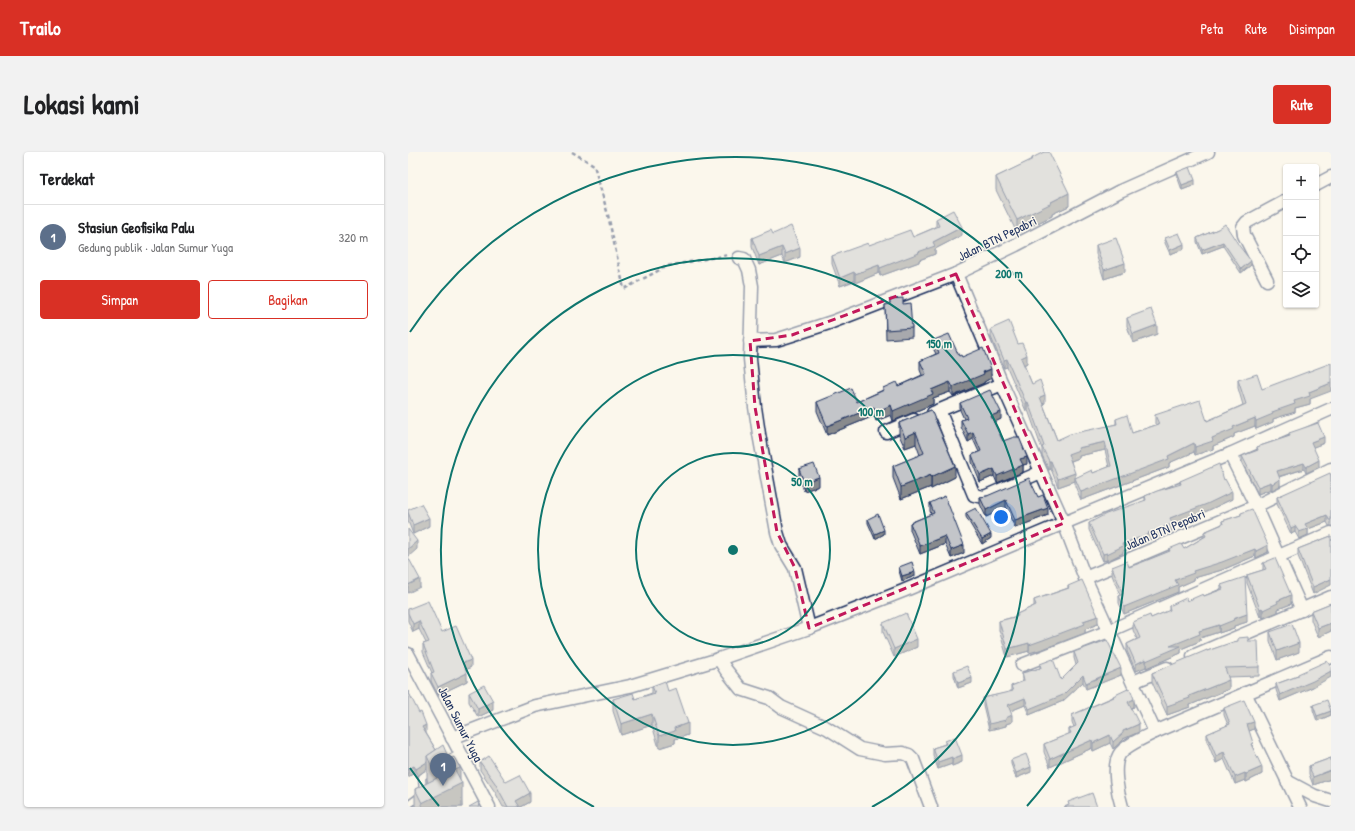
<!DOCTYPE html>
<html lang="id">
<head>
<meta charset="utf-8">
<style>
  :root { --surface:#fff; --page:#f2f2f2; --text:#202124; --muted:#757577; --line:#e0e0e0; --accent:#d93025 }
  body { margin:0; font-family:"Patrick Hand",sans-serif; background:var(--page); color:var(--text) }
  .controls { position:absolute; right:12px; top:12px; display:grid; overflow:hidden; border-radius:4px; box-shadow:0 1px 3px #0004 }
  .controls button { width:36px; height:36px; display:grid; place-items:center; padding:0; border:0; border-bottom:1px solid var(--line); background:var(--surface); color:var(--text); font:20px sans-serif }
  .you { position:absolute; left:593px; top:365px; width:14px; height:14px; margin:-10px; border:3px solid #fff; border-radius:50%; background:#1a73e8; box-shadow:0 0 0 6px #1a73e833 }
  .badge { display:grid; place-items:center; width:26px; height:26px; border-radius:50%; background:var(--accent); color:#fff; font-size:13px; font-weight:700 }
  .pin { position:absolute; translate:-50% -33px; filter:drop-shadow(0 1px 2px #0008) }
  .pin::after { content:''; position:absolute; top:21px; width:14px; height:12px; background:inherit; clip-path:polygon(0 0,100% 0,50% 100%) }
  .list { margin:0; padding:0; list-style:none }
  h2 { display:flex; justify-content:space-between; align-items:center; height:52px; margin:0; padding:0 16px; font-size:17px }
  h2 small { font-size:13px; font-weight:400; color:var(--muted) }
  .list li { display:grid; grid-template-columns:26px 1fr auto; gap:12px; align-items:center; box-sizing:border-box; height:64px; padding:0 16px; border-top:1px solid var(--line) }
  .list b { display:block; font-size:15px; white-space:nowrap }
  .list p { margin:0; font-size:13px; white-space:nowrap; color:var(--muted) }
  .list em { font-size:13px; font-style:normal; color:var(--muted) }
  .actions { display:flex; gap:8px; padding:12px 16px }
  .actions a { flex:1; padding:9px 0; border:1px solid var(--accent); border-radius:4px; text-align:center; font-size:14px; color:var(--accent) }
  .actions .main { background:var(--accent); color:#fff }
  .icon { flex:none; width:22px; height:22px; fill:none; stroke:currentColor; stroke-width:2; stroke-linecap:round; stroke-linejoin:round }
  .map { position:relative; flex:none; width:923px; height:655px; overflow:hidden; border-radius:4px }
  header { display:flex; align-items:center; gap:24px; box-sizing:border-box; height:56px; padding:0 20px; background:var(--accent); color:#fff }
  header strong { font-size:19px }
  nav { display:flex; gap:22px; margin-inline-start:auto; font-size:14px }
  .intro { display:flex; align-items:center; justify-content:space-between; box-sizing:border-box; height:96px; padding:0 24px }
  h1 { margin:0; font-size:28px }
  .button { padding:10px 18px; border-radius:4px; background:var(--accent); color:#fff; font-size:14px; font-weight:700 }
  main { display:flex; gap:24px; padding:0 24px }
  aside { flex:1; background:var(--surface); border-radius:4px; box-shadow:0 1px 3px #0004 }
  .map>svg:first-child { display:block }
  .lines { fill:none; stroke-linecap:round; stroke-linejoin:round }
  .service-casing { stroke:#1b2f5e; stroke-width:9 }
  .minor-casing { stroke:#1b2f5e; stroke-width:15 }
  .path { stroke:#1b2f5e; stroke-width:2.5; stroke-dasharray:4 3; stroke-linecap:butt }
  .service { stroke:#fbf7ec; stroke-width:6 }
  .minor { stroke:#fbf7ec; stroke-width:12 }
  .wall { fill:#a8a9ad; stroke:#1b2f5e; fill-rule:evenodd }
  .shaded-wall { fill:#888a8d; stroke:#1b2f5e }
  .building { fill:#c3c5c9; stroke:#1b2f5e }
  .marked { fill:none; stroke:#c2185b; stroke-width:3; stroke-dasharray:8 5; stroke-linejoin:round }
  .ring { fill:none; stroke:#0f766e; stroke-width:2 }
  .labels { text-anchor:middle; stroke-width:3; stroke-linejoin:round; paint-order:stroke }
  .street-label { font-size:13px; fill:#1b2f5e; stroke:#fbf7ec }
  .centre { fill:#0f766e; stroke:#fbf7ec; stroke-width:2 }
  .ring-label { font-size:12px; text-anchor:middle; font-weight:bold; fill:#0f766e; stroke:#fbf7ec; stroke-width:3; stroke-linejoin:round; paint-order:stroke }
</style>
</head>
<body>
<header>
<strong>Trailo</strong>
<nav><a>Peta</a><a>Rute</a><a>Disimpan</a></nav>
</header>
<div class="intro"><h1>Lokasi kami</h1><a class="button">Rute</a></div>
<main>
<aside>
<h2>Terdekat<small></small></h2>
<ul class="list">
<li><span class="badge" style="background:#5c6f8a">1</span><div><b>Stasiun Geofisika Palu</b><p>Gedung publik · Jalan Sumur Yuga</p></div><em>320 m</em></li>
</ul>
<div class="actions"><a class="main">Simpan</a><a>Bagikan</a></div>
</aside>
<div class="map">
<svg width="923" height="655" viewBox="0 0 923 655">
  <rect width="100%" height="100%" fill="#fbf7ec"/>
  <filter id="ink" filterUnits="userSpaceOnUse"><feTurbulence type="fractalNoise" baseFrequency=".025" numOctaves="2"/><feDisplacementMap in="SourceGraphic" scale="8" xChannelSelector="R" yChannelSelector="G"/><feConvolveMatrix kernelMatrix="1 2 1 2 8 2 1 2 1" color-interpolation-filters="sRGB"/></filter>
  <g filter="url(#ink)">
    <g class="lines">
      <g class="service-casing">
        <g id="service">
          <polyline points="36,610 52,601"/>
          <polyline points="0,653 15,642 14,625 25,617"/>
        </g>
      </g>
      <g class="minor-casing">
        <g id="minor">
          <polyline points="800,0 712,39 608,93 548,122 594,232 656,371 677,426 747,580 923,505"/>
          <polyline points="908,33 923,25"/>
          <polyline points="331,106 336,107 341,118 344,134 342,207 347,255 351,282 369,380 373,393 387,416 401,476"/>
          <polyline points="859,128 836,83 835,75 839,70 878,49"/>
          <polyline points="342,189 368,188 384,183 424,170 548,122"/>
          <polyline points="531,258 566,343 576,345 633,320"/>
          <polyline points="525,261 594,232"/>
          <polyline points="478,280 506,268"/>
          <polyline points="822,302 848,354 894,458"/>
          <polyline points="677,426 848,354 923,317"/>
          <polyline points="0,502 81,655"/>
          <polyline points="785,504 923,445"/>
          <polyline points="311,507 318,518 333,537 361,546 373,555 419,576 452,597 477,602 495,601 501,603 505,607 523,655"/>
          <polyline points="614,513 701,479 923,381"/>
          <polyline points="725,530 759,516"/>
          <polyline points="837,541 892,655"/>
          <polyline points="44,586 127,554 222,534 311,507 401,476 495,439 656,371 822,302 923,257"/>
          <polyline points="879,629 907,644 923,649"/>
          <path d="M714 655C710 642 704 616 711 603 716 594 737 585 747 580"/>
        </g>
      </g>
      <polyline class="path" points="164,0 186,13 200,63 216,137 259,114 320,103"/>
      <use href="#service" class="service"/>
      <use href="#minor" class="minor"/>
    </g>
    <g class="wall">
      <polygon points="624,6 661,54 644,62 644,64 609,81 588,38 588,25 624,8"/>
      <polygon points="769,20 787,33 774,38 769,24"/>
      <polygon points="528,67 554,83 527,97 527,102 511,108 511,110 472,124 471,121 447,131 446,129 432,134 424,112 424,104 461,93 505,85 528,75"/>
      <polygon points="810,77 843,113 833,121 815,94 794,102 789,90 789,86"/>
      <polygon points="365,82 392,105 377,111 374,104 351,113 344,95 344,86"/>
      <polygon points="757,86 776,97 762,102 757,91"/>
      <polygon points="688,93 717,120 696,127 688,102"/>
      <polygon points="482,147 495,152 504,176 504,185 478,187 477,153 482,152"/>
      <polygon points="719,166 749,182 725,191 719,174"/>
      <path d="M583 177 610 192 619 211 616 213 624 232 637 251 635 252 649 288 708 272V267L724 281 748 273 747 272V263L799 269 835 253 830 236V228L854 237 902 247V252L887 256V260L865 267V270L848 277 847 274 826 282V285L805 294V297L787 303 786 300 761 311V315L673 348 667 334V329L650 335 643 317 641 318 634 303V297L620 258 618 259 599 215 596 216 583 185ZM697 298 701 315 685 321 667 326 663 309 671 306V304Z"/>
      <polygon points="526,188 551,204 554,205 583,226 576,230 576,231 545,244 542,240 525,246 525,252 485,269 483,263 468,269 466,264 419,283 409,259 409,250 449,250 475,238 475,236 490,234 514,223 512,218 512,209 528,202 526,198"/>
      <polygon points="552,251 593,267 586,270 595,289 619,312 615,313 615,320 589,331 586,324 572,330 564,310 564,303 571,300 565,287 560,290 553,275 553,268 556,267 552,258"/>
      <polygon points="523,258 547,325 523,337 523,335 493,347 485,326 485,314 512,303 508,292 497,296 491,283 491,271"/>
      <polygon points="881,281 916,291 905,295 911,315 898,321 896,317 871,325 872,334 864,338 863,337 850,342 834,310 834,304 849,298 849,295 881,284"/>
      <polygon points="391,317 411,334 396,339 391,325"/>
      <polygon points="923,324 923,374 921,374 919,370 900,377 900,383 891,387 887,380 883,382 869,352 869,345"/>
      <polygon points="772,329 824,347 799,359 764,373 764,379 741,388 741,389 715,399 715,401 699,409 699,408 695,409 681,378 681,371 737,349 737,344 772,333"/>
      <polygon points="579,344 630,345 640,363 607,376 598,356 578,365 572,352 572,345"/>
      <polygon points="522,351 556,401 543,406 537,392 512,402 502,378 502,371 523,362 522,359"/>
      <polygon points="0,358 21,374 5,382 0,369"/>
      <polygon points="558,361 583,386 574,392 558,365"/>
      <polygon points="833,361 860,400 848,406 847,404 814,418 786,426 786,428 770,435 770,440 716,462 711,451 711,444 712,443 704,423 704,415 721,415 732,411 761,400 761,397 776,397 796,385 796,380 814,372 814,369 833,363"/>
      <polygon points="460,367 476,382 467,387 460,371"/>
      <polygon points="923,384 905,442 890,404 890,397"/>
      <polygon points="855,411 883,452 870,457 870,460 855,466 854,464 852,465 839,431 839,423 855,418"/>
      <polygon points="491,415 507,424 494,429 491,419"/>
      <polygon points="813,433 839,470 826,474 826,476 811,481 811,480 792,486 792,489 773,497 773,501 738,516 738,515 728,519 719,499 719,492 729,487 725,478 725,470 743,466 761,459 761,454 779,449 796,444 813,437"/>
      <polygon points="660,434 690,472 677,477 677,481 635,497 621,501 621,499 599,505 591,478 591,469 609,464 609,462 626,454 626,448 660,436"/>
      <polygon points="923,451 923,479 910,485 903,468 903,459"/>
      <polygon points="0,457 34,480 63,515 58,518 59,529 30,543 23,529 23,521 24,521 15,500 15,492 18,491 11,477 5,480 0,469"/>
      <polygon points="475,471 509,495 486,505 475,480"/>
      <polygon points="862,480 891,500 869,508 862,489"/>
      <polygon points="830,489 840,489 851,515 851,524 820,525 821,537 782,553 782,555 759,563 744,530 744,521 799,499"/>
      <polygon points="666,500 713,523 678,537 675,530 655,549 621,563 617,553 602,559 604,570 598,572 598,574 581,578 575,553 575,546 603,540 603,534 614,530 614,521 632,516 632,512 653,528 668,513 666,506"/>
      <polygon points="546,519 564,531 550,536 546,524"/>
      <polygon points="890,522 905,535 872,549 868,538 868,532 890,524"/>
      <polygon points="244,534 260,539 280,583 267,587 267,591 251,596 244,573 213,583 205,559 205,547 227,547 244,541"/>
      <polygon points="0,539 18,581 28,598 52,628 54,655 7,655 7,637 20,631 19,627 19,617 8,625 6,621 0,625"/>
      <polygon points="61,541 85,558 70,565 61,550"/>
      <polygon points="705,544 726,555 723,556 731,580 715,587 715,588 705,597 702,591 685,599 684,596 642,615 636,600 636,592 661,582 661,577 666,575 664,570 664,563 705,545"/>
      <polygon points="905,553 923,558 923,563 909,569 905,558"/>
      <polygon points="816,556 846,577 841,579 845,596 854,622 838,630 837,628 827,632 816,607 808,611 799,589 799,582 820,573 816,563"/>
      <polygon points="537,589 554,610 544,614 544,612 530,617 525,603 525,596 537,592"/>
      <polygon points="923,606 923,627 905,633 901,622 901,614"/>
      <polygon points="603,608 623,620 608,626 603,612"/>
      <polygon points="72,610 98,630 122,650 113,655 95,655 87,640 72,618"/>
    </g>
    <g class="shaded-wall">
      <polygon points="787,28 787,33 774,38 774,33"/>
      <polygon points="661,41 661,54 644,62 644,64 609,81 609,68 643,50"/>
      <polygon points="554,75 554,83 527,97 527,102 511,108 511,110 472,124 472,116 510,100 525,90"/>
      <polygon points="815,90 815,94 794,102 794,98"/>
      <polygon points="776,92 776,97 762,102 762,98"/>
      <polygon points="374,95 374,104 351,113 351,104"/>
      <polygon points="392,96 392,105 377,111 377,102"/>
      <polygon points="843,109 843,113 833,121 833,117"/>
      <polygon points="717,111 717,120 696,127 696,118"/>
      <polygon points="471,113 471,121 447,131 447,122"/>
      <polygon points="446,120 446,129 432,134 432,126"/>
      <polygon points="749,173 749,182 725,191 725,182"/>
      <polygon points="619,203 619,211 613,214 613,206"/>
      <polygon points="599,207 599,215 596,216 596,208"/>
      <polygon points="583,217 583,226 576,230 576,231 545,244 545,235"/>
      <polygon points="542,230 542,240 525,246 525,252 485,269 485,259 523,238"/>
      <polygon points="923,231 923,239 902,247 902,252 887,256 887,260 865,267 865,270 848,277 848,269 864,260 886,249 901,240"/>
      <polygon points="637,243 637,251 632,253 632,245"/>
      <polygon points="620,250 620,258 618,259 618,251"/>
      <polygon points="483,253 483,263 468,269 468,260"/>
      <polygon points="466,255 466,264 419,283 419,274"/>
      <polygon points="593,260 593,267 583,272 583,264"/>
      <polygon points="847,266 847,274 826,282 826,285 805,294 805,297 787,303 787,295 825,275"/>
      <polygon points="508,280 508,292 497,296 497,285"/>
      <polygon points="565,280 565,287 560,290 560,282"/>
      <polygon points="916,285 916,291 903,296 903,290"/>
      <polygon points="697,290 697,298 671,304 671,306 660,310 660,302 670,296"/>
      <polygon points="786,291 786,300 761,311 761,315 673,348 673,340 760,304"/>
      <polygon points="619,305 619,312 615,313 615,320 589,331 589,324 612,307"/>
      <polygon points="911,308 911,315 898,321 898,315"/>
      <polygon points="641,309 643,309 643,317 641,318"/>
      <polygon points="896,311 896,317 869,325 869,319"/>
      <polygon points="547,314 547,325 523,337 523,325"/>
      <polygon points="586,317 586,324 572,330 572,323"/>
      <polygon points="667,321 667,329 650,335 650,327"/>
      <polygon points="523,323 523,335 493,347 493,335"/>
      <polygon points="411,325 411,334 396,339 396,330"/>
      <polygon points="872,327 872,334 864,338 864,332"/>
      <polygon points="863,330 863,337 850,342 850,335"/>
      <polygon points="824,340 824,347 799,359 764,373 764,379 741,388 741,389 715,399 715,401 699,409 699,402 714,392 740,381 762,366"/>
      <polygon points="598,348 598,356 578,365 578,358"/>
      <polygon points="640,356 640,363 607,376 607,368"/>
      <polygon points="919,363 919,370 900,377 900,383 891,387 891,380 897,372"/>
      <polygon points="21,366 21,374 5,382 5,373"/>
      <polygon points="887,374 887,380 883,382 883,376"/>
      <polygon points="476,378 476,382 467,387 467,382"/>
      <polygon points="583,382 583,386 574,392 574,387"/>
      <polygon points="537,384 537,392 512,402 512,394"/>
      <polygon points="9,389 9,397 0,405 0,397"/>
      <polygon points="556,393 556,401 543,406 543,398"/>
      <polygon points="860,393 860,400 848,406 848,399"/>
      <polygon points="847,397 847,404 814,418 786,426 786,428 770,435 770,440 716,462 716,455 785,419"/>
      <polygon points="699,401 699,408 695,409 695,402"/>
      <polygon points="507,420 507,424 494,429 494,424"/>
      <polygon points="12,427 12,435 0,441 0,433"/>
      <polygon points="923,427 923,433 905,442 905,435"/>
      <polygon points="883,443 883,452 870,457 870,460 855,466 855,458 869,449"/>
      <polygon points="854,456 854,464 852,465 852,457"/>
      <polygon points="839,462 839,470 826,474 826,476 811,481 811,474 825,467"/>
      <polygon points="690,464 690,472 677,477 677,481 635,497 621,501 621,493 675,469"/>
      <polygon points="11,469 11,477 5,480 5,472"/>
      <polygon points="923,471 923,479 910,485 910,476"/>
      <polygon points="811,473 811,480 792,486 792,489 773,497 773,501 738,516 738,509 762,494 791,479"/>
      <polygon points="509,487 509,495 486,505 486,497"/>
      <polygon points="621,491 621,499 599,505 599,497"/>
      <polygon points="891,491 891,500 869,508 869,499"/>
      <polygon points="738,507 738,515 728,519 728,512"/>
      <polygon points="63,508 63,515 55,519 55,511"/>
      <polygon points="713,516 713,523 678,537 678,531"/>
      <polygon points="923,519 923,525 905,535 872,549 872,543"/>
      <polygon points="59,521 59,529 30,543 30,535"/>
      <polygon points="675,523 675,530 655,549 621,563 621,557"/>
      <polygon points="564,526 564,531 550,536 550,531"/>
      <polygon points="821,528 821,537 782,553 782,555 759,563 759,554 781,544"/>
      <polygon points="617,546 617,553 600,560 600,553"/>
      <polygon points="726,547 726,555 720,557 720,550"/>
      <polygon points="85,549 85,558 70,565 70,557"/>
      <polygon points="923,559 923,563 909,569 909,564"/>
      <polygon points="244,562 244,573 213,583 213,572"/>
      <polygon points="604,563 604,570 598,572 598,574 581,578 581,572"/>
      <polygon points="846,570 846,577 839,580 839,572"/>
      <polygon points="280,571 280,583 267,587 267,591 251,596 251,584 266,576"/>
      <polygon points="731,572 731,580 715,587 715,588 705,597 705,590 715,579"/>
      <polygon points="18,573 18,581 14,582 14,575"/>
      <polygon points="702,583 702,591 685,599 685,591"/>
      <polygon points="684,588 684,596 642,615 642,607"/>
      <polygon points="816,600 816,607 808,611 808,604"/>
      <polygon points="554,603 554,610 544,614 544,607"/>
      <polygon points="544,605 544,612 530,617 530,610"/>
      <polygon points="19,610 19,617 8,625 8,617"/>
      <polygon points="6,614 6,621 0,625 0,617"/>
      <polygon points="623,615 623,620 608,626 608,621"/>
      <polygon points="854,615 854,622 838,630 838,622"/>
      <polygon points="52,616 52,632 54,631 54,655 14,655 14,651 47,618"/>
      <polygon points="923,618 923,627 905,633 905,625"/>
      <polygon points="837,621 837,628 827,632 827,625"/>
      <polygon points="122,641 122,650 113,655 108,655 108,649"/>
    </g>
    <g class="building">
      <polygon points="636,0 641,0 661,41 643,50 644,51 609,68 588,25 625,7 624,6"/>
      <polygon points="782,15 787,28 774,33 769,20"/>
      <polygon points="545,58 554,75 525,90 527,94 510,100 511,101 472,116 471,113 447,122 446,120 432,126 424,104 460,91 461,93 502,78 505,85 531,74 528,67"/>
      <polygon points="817,72 832,95 843,109 833,117 815,90 794,98 789,86 810,77"/>
      <polygon points="383,74 392,96 377,102 374,95 351,104 344,86 363,78 365,82"/>
      <polygon points="771,81 776,92 762,98 757,86"/>
      <polygon points="708,86 717,111 696,118 688,93"/>
      <polygon points="495,146 495,152 502,151 504,176 478,178 477,153 482,152 482,147"/>
      <polygon points="743,157 749,173 725,182 719,166"/>
      <polygon points="601,169 610,192 614,191 619,203 613,206 624,232 632,228 637,243 632,245 649,288 662,282 709,272 708,267 719,263 724,281 751,272 747,263 792,248 799,269 838,252 830,228 849,222 854,237 923,211 923,231 901,240 902,244 886,249 887,252 864,260 865,262 848,269 847,266 825,275 826,277 804,286 805,289 787,295 786,291 760,304 761,307 673,340 667,326 684,318 685,321 703,314 697,290 670,296 671,298 660,302 667,321 650,327 643,309 641,309 634,295 636,294 620,250 618,251 599,207 596,208 583,177"/>
      <polygon points="541,182 551,204 553,203 554,205 575,196 583,217 575,220 576,222 545,235 542,230 523,238 525,242 485,259 483,253 468,260 466,255 419,274 409,250 443,236 449,250 476,238 475,236 488,230 490,234 518,222 512,209 531,201 526,188"/>
      <polygon points="582,238 593,260 583,264 595,289 606,285 611,285 619,305 612,307 615,313 589,324 586,317 572,323 564,303 573,299 565,280 560,282 553,268 559,266 552,251"/>
      <polygon points="523,258 547,314 523,325 523,323 493,335 485,314 516,301 508,280 497,285 491,271"/>
      <polygon points="910,271 916,285 903,290 911,308 898,315 896,311 869,319 872,327 864,332 863,330 850,335 834,304 850,298 849,295 882,284 881,281"/>
      <polygon points="406,312 411,325 396,330 391,317"/>
      <polygon points="811,312 816,328 817,327 824,340 799,352 762,366 764,372 740,381 741,382 714,392 715,394 699,402 699,401 695,402 681,371 698,362 738,348 737,344 749,339 773,332 772,329"/>
      <polygon points="922,321 923,324 923,368 921,368 919,363 897,372 900,377 891,380 887,374 883,376 869,345"/>
      <polygon points="621,326 630,345 635,343 640,356 607,368 598,348 578,358 572,345 579,344"/>
      <polygon points="537,344 556,393 543,398 537,384 512,394 502,371 526,361 522,351"/>
      <polygon points="13,352 21,366 5,373 0,360 0,358"/>
      <polygon points="568,356 583,382 574,387 558,361"/>
      <polygon points="844,357 860,393 848,399 847,397 814,410 785,419 786,421 767,428 770,433 716,455 711,444 715,442 704,415 719,409 721,415 732,411 762,399 761,397 773,392 776,397 798,384 796,380 815,372 814,369 833,363 833,361"/>
      <polygon points="470,362 476,378 467,382 460,367"/>
      <polygon points="0,377 9,389 0,397"/>
      <polygon points="923,384 923,427 905,435 890,397"/>
      <polygon points="0,405 12,427 0,433"/>
      <polygon points="867,406 883,443 869,449 870,451 855,458 854,456 852,457 839,423 858,417 855,411"/>
      <polygon points="504,410 507,420 494,424 491,415"/>
      <polygon points="837,425 839,462 825,467 826,468 811,474 811,473 791,479 792,482 762,494 773,494 738,509 738,507 728,512 719,492 732,486 725,470 742,463 743,466 762,458 761,454 778,446 779,449 795,442 796,444 815,437 813,433"/>
      <polygon points="674,428 690,464 675,469 677,472 635,488 621,493 621,491 599,497 591,469 610,464 609,462 628,453 626,448 661,436 660,434"/>
      <polygon points="20,449 34,480 48,474 63,508 55,511 59,521 30,535 23,521 26,520 15,492 21,490 11,469 5,472 0,461 0,457"/>
      <polygon points="923,451 923,471 910,476 903,459"/>
      <polygon points="498,461 509,487 486,497 475,471"/>
      <polygon points="884,472 891,491 869,499 862,480"/>
      <polygon points="840,485 840,489 850,489 851,515 817,516 821,528 781,544 782,546 759,554 744,521 799,498 799,499 825,490 830,489 830,486"/>
      <polygon points="699,488 713,516 678,531 675,523 655,543 621,557 617,546 600,553 604,563 598,566 598,568 581,572 575,546 605,539 603,534 616,529 614,521 633,516 632,512 645,507 653,528 670,511 666,500"/>
      <polygon points="919,509 923,515 923,519 905,529 872,543 868,532 890,524 890,522"/>
      <polygon points="559,514 564,526 550,531 546,519"/>
      <polygon points="257,529 260,539 268,536 280,571 266,576 267,579 251,584 244,562 213,572 205,547 225,541 227,547 247,541 244,534"/>
      <polygon points="76,533 85,549 70,557 61,541"/>
      <polygon points="722,536 726,547 720,550 731,572 715,579 715,581 705,590 702,583 685,591 684,588 642,607 636,592 663,581 661,577 668,574 664,563 706,545 705,544"/>
      <polygon points="0,539 11,561 13,560 18,573 14,575 28,598 19,604 19,610 8,617 6,614 0,617"/>
      <polygon points="836,548 846,570 839,572 845,591 843,592 854,615 838,622 837,621 827,625 816,600 808,604 799,582 822,572 816,556"/>
      <polygon points="919,548 923,559 909,564 905,553"/>
      <polygon points="547,585 554,603 544,607 544,605 530,610 525,596 538,592 537,589"/>
      <polygon points="35,593 41,607 46,605 52,616 47,618 54,631 14,651 7,637 29,626 19,604"/>
      <polygon points="618,602 623,615 608,621 603,608"/>
      <polygon points="81,604 98,630 112,623 122,641 108,649 112,655 100,655 87,631 72,610"/>
      <polygon points="923,606 923,618 905,625 901,614"/>
      <polygon points="684,641 689,655 656,655 661,653 660,650"/>
      <polygon points="70,650 72,655 61,655"/>
    </g>
  </g>
  <path d="M0 0H923V655H0ZM548 122 656 371 401 476 387 416 369 380 347 255 342 189 384 183Z" fill="#fbf7ec" fill-opacity=".55" fill-rule="evenodd"/>
  <path class="marked" d="M548 122 656 371 401 476 387 416 369 380 347 255 342 189 384 183Z"/>
  <g class="ring">
    <circle cx="325" cy="398" r="97"/>
    <circle cx="325" cy="398" r="195"/>
    <path d="M186 655A292 292 0 1 1 464 655"/>
    <path d="M31 654A390 390 0 0 1 2 616M2 180A390 390 0 1 1 619 654"/>
  </g>
  <g class="labels">
    <g class="street-label">
      <text transform="translate(589 86) rotate(-26)" y="5">Jalan BTN Pepabri</text>
      <text transform="translate(757 377) rotate(-23)" y="5">Jalan BTN Pepabri</text>
      <text transform="translate(53 572) rotate(63)" y="5">Jalan Sumur Yuga</text>
    </g>
  </g>
  <circle cx="325" cy="398" r="6" class="centre"/>
  <g class="ring-label">
    <text x="601" y="126">200 m</text>
    <text x="531" y="196">150 m</text>
    <text x="463" y="264">100 m</text>
    <text x="394" y="334">50 m</text>
  </g>
</svg>
<div class="controls">
<button>+</button>
<button>−</button>
<button><svg class="icon" aria-label="locate" viewBox="0 0 24 24"><circle cx="12" cy="12" r="6"/><path d="M12 2v4M12 18v4M2 12h4M18 12h4"/></svg></button>
<button><svg class="icon" aria-label="layers" viewBox="0 0 24 24"><path d="M12 4l9 5-9 5-9-5zM3 14l9 5 9-5"/></svg></button>
</div>
<div class="you"></div>
<div class="pin badge" style="left:35px;top:634px;background:#5c6f8a">1</div>
</div>
</main>
</body>
</html>
